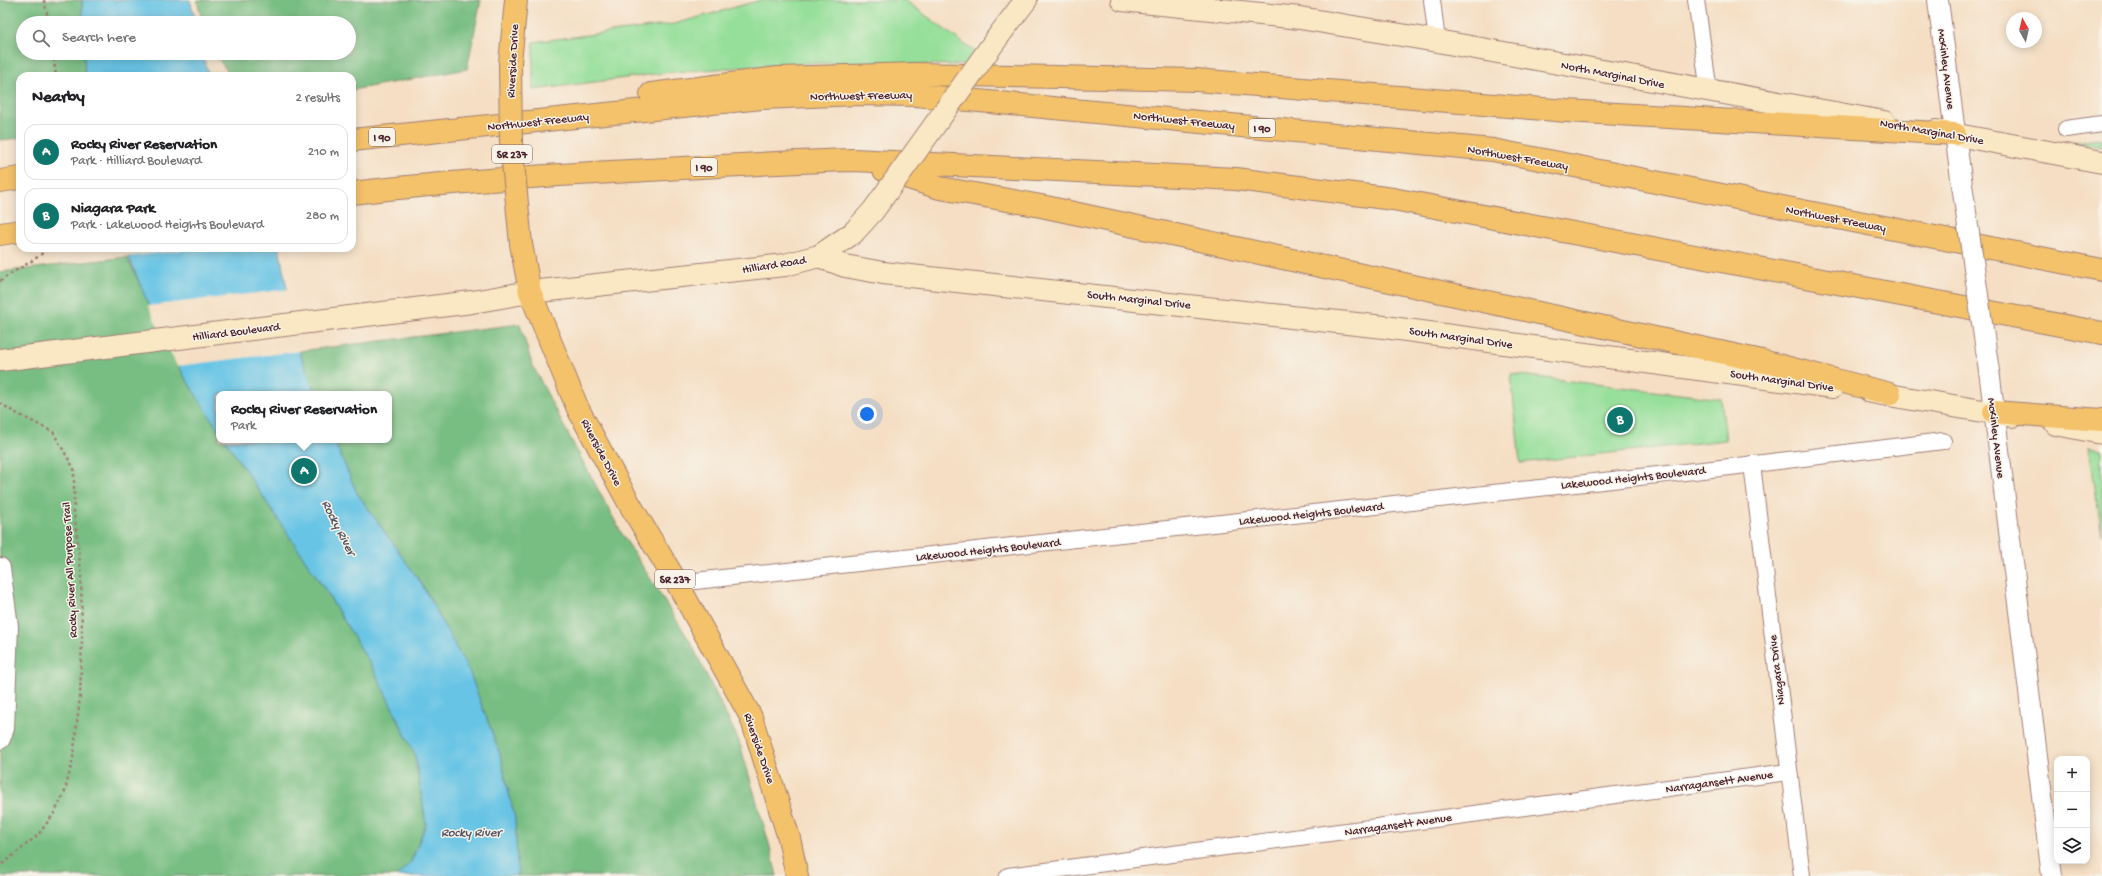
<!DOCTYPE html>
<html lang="en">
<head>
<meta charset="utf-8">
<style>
  :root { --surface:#fff; --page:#f6f6f6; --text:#202124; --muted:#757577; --line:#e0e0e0; --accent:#0f766e }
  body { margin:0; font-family:"Gochi Hand",sans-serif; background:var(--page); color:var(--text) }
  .controls { position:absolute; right:12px; bottom:12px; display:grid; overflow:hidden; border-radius:8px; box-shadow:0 2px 10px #0003 }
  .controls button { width:36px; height:36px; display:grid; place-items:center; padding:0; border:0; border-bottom:1px solid var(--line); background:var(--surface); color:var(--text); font:20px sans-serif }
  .compass { position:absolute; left:2006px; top:12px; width:36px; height:36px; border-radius:50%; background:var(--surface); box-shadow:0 2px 10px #0003; rotate:352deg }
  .you { position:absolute; left:867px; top:414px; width:14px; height:14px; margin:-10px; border:3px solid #fff; border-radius:50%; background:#1a73e8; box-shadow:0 0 0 6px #1a73e833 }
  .badge { display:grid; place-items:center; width:26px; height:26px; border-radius:50%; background:var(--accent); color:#fff; font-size:13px; font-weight:700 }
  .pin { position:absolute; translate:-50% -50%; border:2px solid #fff; box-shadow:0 1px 4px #0006 }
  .popup { position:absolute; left:216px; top:391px; width:176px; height:52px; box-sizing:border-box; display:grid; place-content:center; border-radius:8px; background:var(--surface); filter:drop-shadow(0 1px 3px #0005); font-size:13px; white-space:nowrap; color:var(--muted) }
  .popup b { font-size:15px; color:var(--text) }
  .popup::after { content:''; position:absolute; left:50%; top:100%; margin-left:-8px; border:8px solid transparent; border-top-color:var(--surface) }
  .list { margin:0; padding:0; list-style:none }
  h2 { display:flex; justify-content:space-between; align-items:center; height:52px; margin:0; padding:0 16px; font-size:17px }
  h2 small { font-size:13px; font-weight:400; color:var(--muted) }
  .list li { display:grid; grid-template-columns:26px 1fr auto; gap:12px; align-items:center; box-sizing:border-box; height:56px; margin:0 8px 8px; padding:0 8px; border:1px solid var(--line); border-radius:12px }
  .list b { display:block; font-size:15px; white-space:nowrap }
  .list p { margin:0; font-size:13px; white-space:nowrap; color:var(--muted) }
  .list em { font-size:13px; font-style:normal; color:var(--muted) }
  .icon { flex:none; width:22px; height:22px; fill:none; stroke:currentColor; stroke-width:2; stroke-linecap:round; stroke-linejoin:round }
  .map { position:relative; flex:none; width:2102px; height:876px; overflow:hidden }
  .search { position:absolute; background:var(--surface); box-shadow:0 2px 10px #0003; left:16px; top:16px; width:340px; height:44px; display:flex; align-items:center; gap:10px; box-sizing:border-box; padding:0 14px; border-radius:22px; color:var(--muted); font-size:15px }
  .panel { position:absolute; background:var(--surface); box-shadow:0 2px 10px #0003; left:16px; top:72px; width:340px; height:180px; border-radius:12px }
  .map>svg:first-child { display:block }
  .green { fill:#96df9a; stroke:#707f62 }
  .forest { fill:#78be82; stroke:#616e56 }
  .water { fill:#67c4e5; stroke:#587288 }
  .pier { fill:#f5dec3 }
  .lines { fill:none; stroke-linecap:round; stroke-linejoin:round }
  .minor-casing { stroke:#a07e77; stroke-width:18 }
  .tertiary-casing { stroke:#a07e77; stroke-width:22 }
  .secondary-casing { stroke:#a07e77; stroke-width:24 }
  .primary-casing { stroke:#a07e77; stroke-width:24 }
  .motorway-casing { stroke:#a07e77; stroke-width:24 }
  .path { stroke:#a07e77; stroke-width:2.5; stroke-dasharray:3 3; stroke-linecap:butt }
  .minor { stroke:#fff; stroke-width:16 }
  .tertiary { stroke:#fff; stroke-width:20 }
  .secondary { stroke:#fae7c3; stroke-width:22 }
  .primary { stroke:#f3c26a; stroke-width:22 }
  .motorway { stroke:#f3c26a; stroke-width:22 }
  .tertiary-bridge-casing { stroke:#a07e77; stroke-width:22; stroke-linecap:butt }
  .secondary-bridge-casing { stroke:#a07e77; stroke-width:24; stroke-linecap:butt }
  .primary-bridge-casing { stroke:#a07e77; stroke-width:24; stroke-linecap:butt }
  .tertiary-bridge { stroke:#fff; stroke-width:20 }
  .secondary-bridge { stroke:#fae7c3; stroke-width:22 }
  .primary-bridge { stroke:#f3c26a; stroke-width:22 }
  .labels { text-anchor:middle; stroke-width:3; stroke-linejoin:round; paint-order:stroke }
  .shield { fill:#f7f3e8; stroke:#7e5f64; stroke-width:1 }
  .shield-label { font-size:11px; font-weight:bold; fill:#4a1f2b }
  .street-label { font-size:12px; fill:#4a1f2b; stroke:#f7f3e8 }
  .water-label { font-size:13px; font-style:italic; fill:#535163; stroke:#f7f3e8 }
</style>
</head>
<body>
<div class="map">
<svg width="2102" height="876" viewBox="0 0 2102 876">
  <rect width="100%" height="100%" fill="#f7f3e8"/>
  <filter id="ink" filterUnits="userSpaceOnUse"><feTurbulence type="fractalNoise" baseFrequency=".025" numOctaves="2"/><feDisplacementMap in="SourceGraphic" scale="8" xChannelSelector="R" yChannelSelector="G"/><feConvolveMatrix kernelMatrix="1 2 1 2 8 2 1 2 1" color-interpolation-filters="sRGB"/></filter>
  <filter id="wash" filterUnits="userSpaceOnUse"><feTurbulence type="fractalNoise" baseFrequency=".012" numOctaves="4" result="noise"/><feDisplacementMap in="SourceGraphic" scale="16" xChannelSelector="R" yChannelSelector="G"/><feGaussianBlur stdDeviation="0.9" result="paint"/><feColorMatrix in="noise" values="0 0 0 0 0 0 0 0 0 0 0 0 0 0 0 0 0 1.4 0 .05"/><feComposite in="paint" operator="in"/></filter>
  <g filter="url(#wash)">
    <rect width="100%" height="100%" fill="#f5dec3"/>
    <g class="green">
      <polygon points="761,0 905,0 975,52 966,65 809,63 671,72 533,90 533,42 674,24"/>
      <polygon points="2102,139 2102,147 2073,142"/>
      <polygon points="1511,374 1721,399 1726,440 1520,463"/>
      <polygon points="2089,447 2102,449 2102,535"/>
    </g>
    <g class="forest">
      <polygon points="0,0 82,0 83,23 23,23 23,53 84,53 85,76 20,76 20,138 0,140"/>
      <polygon points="197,0 481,0 467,69 352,90 352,76 231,76 214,53 349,53 349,23 203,23"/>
      <polygon points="127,257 184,376 219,431 219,440 225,440 326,591 375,672 415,755 426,824 411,862 397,876 0,876 0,272"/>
      <polygon points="520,324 532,364 559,417 622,534 691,643 739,741 770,847 777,876 518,876 515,819 500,754 469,671 421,583 357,493 334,440 389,440 389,394 316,394 299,351"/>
    </g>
    <g class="water">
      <polygon points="82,0 190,0 196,23 83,23"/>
      <polygon points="84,53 202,53 209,76 85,76"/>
      <polygon points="125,248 279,248 299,351 316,394 219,394 219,431 184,376 147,301"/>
      <polygon points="225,440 334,440 357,493 421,583 469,671 500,754 515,819 518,876 397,876 411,862 426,824 415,755 375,672 326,591"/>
    </g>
    <g class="pier">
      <polygon points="123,248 200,248 125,257"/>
      <polygon points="290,289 301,351 177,366 148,306"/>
    </g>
  </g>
  <g filter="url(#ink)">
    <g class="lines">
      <g class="minor-casing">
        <g id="minor">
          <polyline points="1432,0 1437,41"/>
          <polyline points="1696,0 1709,92"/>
          <polyline points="2066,129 2102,124"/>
          <polyline points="1752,464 1802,876"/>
          <polyline points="677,583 1730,467 1943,441"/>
          <polyline points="1008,876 1788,772"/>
        </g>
      </g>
      <g class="tertiary-casing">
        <g id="tertiary">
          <polyline points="1938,0 1959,164"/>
          <polyline points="1990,378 2052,876"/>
          <polyline points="0,568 8,626 4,728 0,739"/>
        </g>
      </g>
      <g class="secondary-casing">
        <g id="secondary">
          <polyline points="1122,0 1300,18 1437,41 1884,122"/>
          <polyline points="1000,34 1026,0"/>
          <polyline points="1936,131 2102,162"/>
          <polyline points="819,256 845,266 883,273 1384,327 1833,387"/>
          <polyline points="0,360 472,302 530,292 785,265 819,256 853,233"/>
          <polyline points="1871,392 2012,416"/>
          <polyline points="2056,424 2102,433"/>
        </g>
      </g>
      <g class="primary-casing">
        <g id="primary">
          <polyline points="510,63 516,0"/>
          <polyline points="521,244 530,292 578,409 629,503 677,583 751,717 789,838 797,876"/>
        </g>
      </g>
      <g class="motorway-casing">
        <g id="motorway">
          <polyline points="651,94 778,78 916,74 1196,80 1567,111 1955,134"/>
          <polyline points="352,140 762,98 858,94 916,95 1493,150 2102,270"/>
          <polyline points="884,170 940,188 1041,206 1762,361 1890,394"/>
          <polyline points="0,181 20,178"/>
          <path d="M352 193C444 182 537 176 630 171 705 167 779 162 854 160L1236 179 1393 199 2102 333"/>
          <polyline points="0,234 20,231"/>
          <polyline points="1994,412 2102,420"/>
        </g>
      </g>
      <g class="path">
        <polyline points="44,0 49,23"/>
        <polyline points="53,53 56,76"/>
        <path d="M0 281C16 269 34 262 48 248"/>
        <polyline points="0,403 14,412 53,432 74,469 74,511 81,571 82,638 80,697 73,758 65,791 55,812 38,835 0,866"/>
      </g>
      <use href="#minor" class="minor"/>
      <use href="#tertiary" class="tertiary"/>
      <use href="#secondary" class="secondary"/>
      <use href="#primary" class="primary"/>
      <use href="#motorway" class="motorway"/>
      <g class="tertiary-bridge-casing">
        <polyline id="tertiary-bridge" points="1959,164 1990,378"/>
      </g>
      <g class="secondary-bridge-casing">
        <polyline id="secondary-bridge" points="853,233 873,211 1000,34"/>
      </g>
      <g class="primary-bridge-casing">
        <polyline id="primary-bridge" points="510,63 511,142 521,244"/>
      </g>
      <use href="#tertiary-bridge" class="tertiary-bridge"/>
      <use href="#secondary-bridge" class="secondary-bridge"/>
      <use href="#primary-bridge" class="primary-bridge"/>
    </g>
  </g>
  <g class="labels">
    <g class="shield">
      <rect x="1249" y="119" width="26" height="18" rx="3"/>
      <rect x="369" y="128" width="26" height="18" rx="3"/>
      <rect x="492" y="145" width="40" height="18" rx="3"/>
      <rect x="691" y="158" width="26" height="18" rx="3"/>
      <rect x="655" y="570" width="40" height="18" rx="3"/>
    </g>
    <g class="shield-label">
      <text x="1262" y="132">I 90</text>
      <text x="382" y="141">I 90</text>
      <text x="512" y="158">SR 237</text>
      <text x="704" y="171">I 90</text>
      <text x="675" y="583">SR 237</text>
    </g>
    <g class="street-label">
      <text transform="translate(512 61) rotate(-87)" y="4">Riverside Drive</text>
      <text transform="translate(1947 69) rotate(83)" y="4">McKinley Avenue</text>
      <text transform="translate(1613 74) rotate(11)" y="4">North Marginal Drive</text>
      <text transform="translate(861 95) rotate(-1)" y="4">Northwest Freeway</text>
      <text transform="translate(1184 120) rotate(6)" y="4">Northwest Freeway</text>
      <text transform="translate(538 121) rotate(-6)" y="4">Northwest Freeway</text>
      <text transform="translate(1932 131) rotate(10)" y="4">North Marginal Drive</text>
      <text transform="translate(1518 157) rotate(10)" y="4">Northwest Freeway</text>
      <text transform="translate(1836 218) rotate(11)" y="4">Northwest Freeway</text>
      <text transform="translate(774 264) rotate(-9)" y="4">Hilliard Road</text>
      <text transform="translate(1139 299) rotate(6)" y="4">South Marginal Drive</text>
      <text transform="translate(236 331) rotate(-7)" y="4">Hilliard Boulevard</text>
      <text transform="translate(1461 337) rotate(8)" y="4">South Marginal Drive</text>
      <text transform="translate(1782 380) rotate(8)" y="4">South Marginal Drive</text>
      <text transform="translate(1997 438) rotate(83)" y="4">McKinley Avenue</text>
      <text transform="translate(602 452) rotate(62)" y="4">Riverside Drive</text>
      <text transform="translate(1633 477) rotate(-6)" y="4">Lakewood Heights Boulevard</text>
      <text transform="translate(1311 513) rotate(-6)" y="4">Lakewood Heights Boulevard</text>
      <text transform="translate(988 549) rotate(-6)" y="4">Lakewood Heights Boulevard</text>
      <text transform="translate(69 570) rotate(-93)" y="4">Rocky River All Purpose Trail</text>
      <text transform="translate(1776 670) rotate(-97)" y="4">Niagara Drive</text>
      <text transform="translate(760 748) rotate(71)" y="4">Riverside Drive</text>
      <text transform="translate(1719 781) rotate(-8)" y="4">Narragansett Avenue</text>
      <text transform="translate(1398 824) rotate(-8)" y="4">Narragansett Avenue</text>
    </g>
    <g class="water-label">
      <text transform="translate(340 527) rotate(63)" y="5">Rocky River</text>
      <text x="471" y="836">Rocky River</text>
    </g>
  </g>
</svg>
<div class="controls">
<button>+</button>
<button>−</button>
<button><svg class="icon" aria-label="layers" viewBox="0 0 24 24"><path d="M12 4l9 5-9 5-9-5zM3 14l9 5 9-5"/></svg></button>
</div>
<svg class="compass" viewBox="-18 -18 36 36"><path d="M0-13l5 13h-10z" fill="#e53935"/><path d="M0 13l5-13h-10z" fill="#757577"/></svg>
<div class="you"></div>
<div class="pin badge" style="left:304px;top:471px">A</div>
<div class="popup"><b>Rocky River Reservation</b>Park</div>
<div class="pin badge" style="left:1620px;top:420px">B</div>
<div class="search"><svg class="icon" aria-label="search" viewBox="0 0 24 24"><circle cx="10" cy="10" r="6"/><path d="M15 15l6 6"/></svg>Search here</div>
<section class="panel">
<h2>Nearby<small>2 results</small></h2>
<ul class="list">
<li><span class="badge">A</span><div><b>Rocky River Reservation</b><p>Park · Hilliard Boulevard</p></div><em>210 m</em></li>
<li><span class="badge">B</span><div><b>Niagara Park</b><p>Park · Lakewood Heights Boulevard</p></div><em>280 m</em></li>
</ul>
</section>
</div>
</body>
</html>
